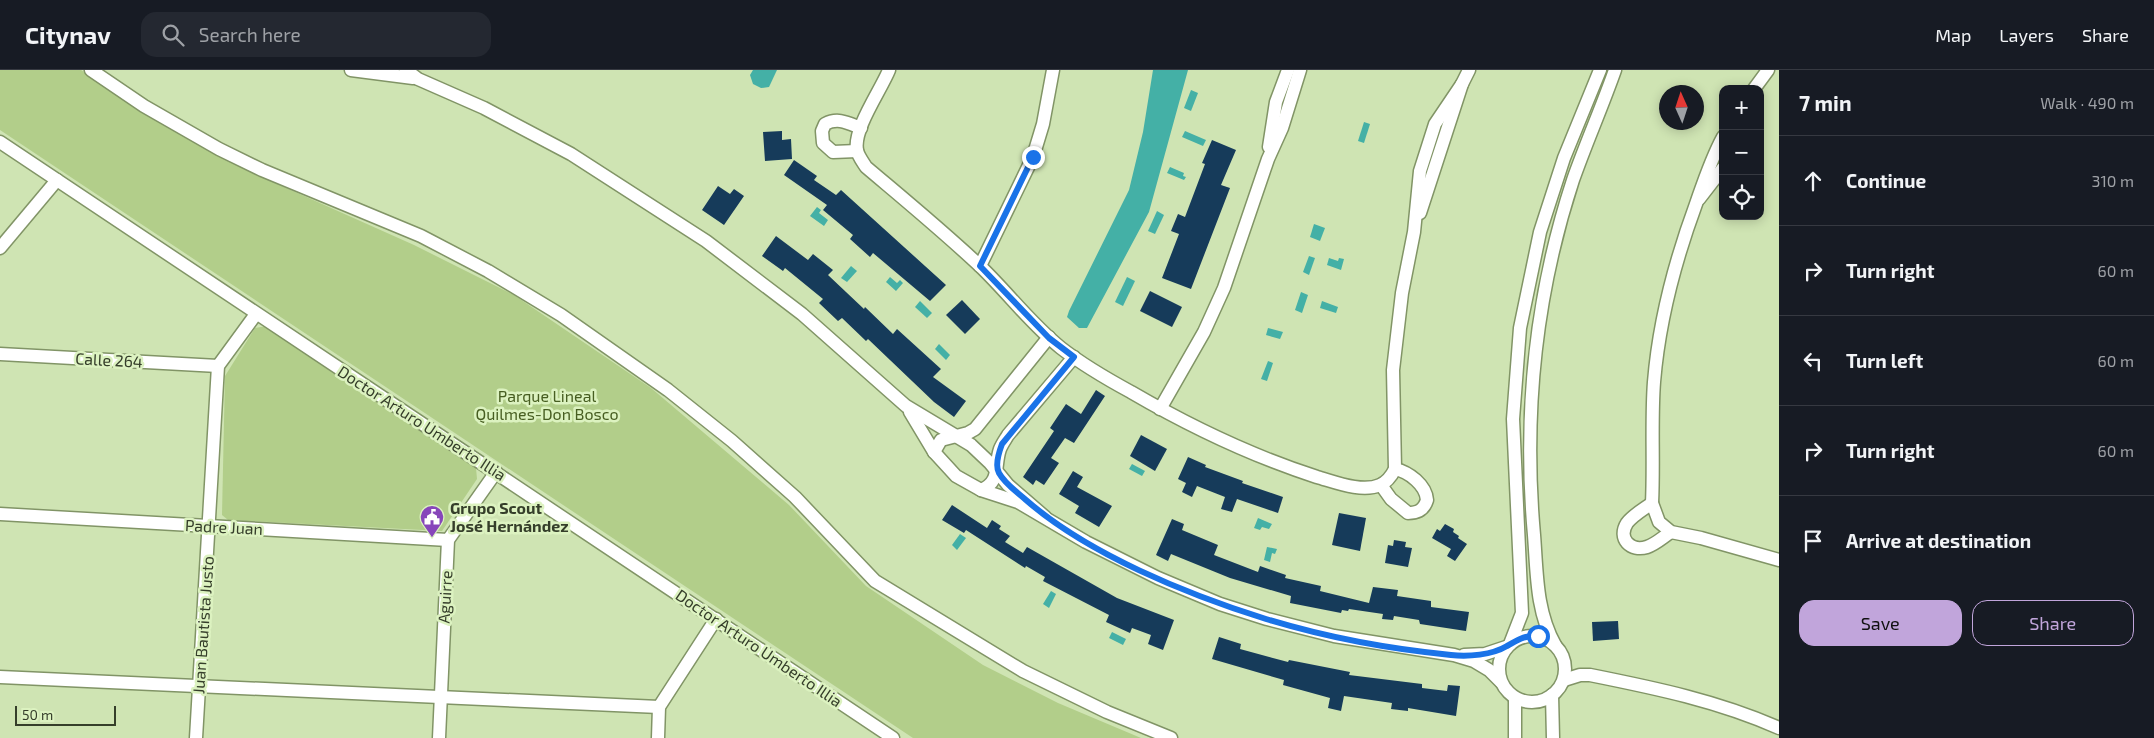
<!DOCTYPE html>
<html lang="en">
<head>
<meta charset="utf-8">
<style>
  :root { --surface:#171b24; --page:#242831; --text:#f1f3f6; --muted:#9ea1a6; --line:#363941; --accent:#c1a5db }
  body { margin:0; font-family:"Exo 2",sans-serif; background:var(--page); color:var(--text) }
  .controls { position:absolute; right:15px; top:15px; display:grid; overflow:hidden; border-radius:10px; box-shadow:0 2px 12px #0003 }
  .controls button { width:45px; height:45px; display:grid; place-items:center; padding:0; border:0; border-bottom:1px solid var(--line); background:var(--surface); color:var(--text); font:25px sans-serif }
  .compass { position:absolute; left:1659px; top:15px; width:45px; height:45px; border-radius:50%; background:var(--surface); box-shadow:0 2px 12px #0003; rotate:357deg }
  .scale { position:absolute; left:15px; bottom:12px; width:101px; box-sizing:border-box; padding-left:5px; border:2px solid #353e2a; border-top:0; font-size:14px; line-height:18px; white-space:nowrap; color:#353e2a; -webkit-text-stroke:4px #dcf2c0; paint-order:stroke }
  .stop { position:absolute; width:15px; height:15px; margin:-11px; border:4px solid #1a73e8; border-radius:50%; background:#fff }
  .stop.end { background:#1a73e8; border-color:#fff; box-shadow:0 1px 5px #0008 }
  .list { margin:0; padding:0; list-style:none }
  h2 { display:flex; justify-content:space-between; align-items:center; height:65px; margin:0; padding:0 20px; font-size:21px }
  h2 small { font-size:16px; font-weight:400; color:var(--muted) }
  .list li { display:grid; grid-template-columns:32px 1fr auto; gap:15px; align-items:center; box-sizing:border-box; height:90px; padding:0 20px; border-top:1px solid var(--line) }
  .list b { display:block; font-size:19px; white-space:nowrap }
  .list em { font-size:16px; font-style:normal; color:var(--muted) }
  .actions { display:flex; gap:10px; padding:15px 20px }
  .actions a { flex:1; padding:11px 0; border:1px solid var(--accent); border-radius:15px; text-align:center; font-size:18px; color:var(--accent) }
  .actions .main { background:var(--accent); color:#111 }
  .icon { flex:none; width:28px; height:28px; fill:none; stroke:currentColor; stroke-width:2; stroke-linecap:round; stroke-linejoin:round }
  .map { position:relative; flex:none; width:1779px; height:668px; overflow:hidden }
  header { display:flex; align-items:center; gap:30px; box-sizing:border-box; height:70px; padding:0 25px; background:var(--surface); border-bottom:1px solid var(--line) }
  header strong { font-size:24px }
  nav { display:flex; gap:28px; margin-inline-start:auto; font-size:18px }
  .search { width:350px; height:45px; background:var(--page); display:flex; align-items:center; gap:12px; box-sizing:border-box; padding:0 18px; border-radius:15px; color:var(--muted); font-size:19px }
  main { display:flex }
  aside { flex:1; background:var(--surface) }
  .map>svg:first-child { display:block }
  .green { fill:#b2ce8a }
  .water { fill:#44b0a6 }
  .building { fill:#163b5a }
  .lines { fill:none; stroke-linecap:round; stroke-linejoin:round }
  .street-casing { stroke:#819466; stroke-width:15 }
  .street { stroke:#fff; stroke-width:12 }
  .route { stroke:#1a73e8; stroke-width:6 }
  .labels { text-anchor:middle; stroke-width:5; stroke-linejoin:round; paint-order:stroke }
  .street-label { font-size:16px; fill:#353e2a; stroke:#dcf2c0 }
  .park-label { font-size:16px; fill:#475e21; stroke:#dcf2c0 }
  .poi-label { font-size:16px; font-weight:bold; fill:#353e2a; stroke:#dcf2c0; text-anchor:start }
</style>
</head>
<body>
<header>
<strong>Citynav</strong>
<div class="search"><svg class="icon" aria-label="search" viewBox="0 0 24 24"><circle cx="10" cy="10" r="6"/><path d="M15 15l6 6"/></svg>Search here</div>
<nav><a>Map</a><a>Layers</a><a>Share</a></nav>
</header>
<main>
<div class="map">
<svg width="1779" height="668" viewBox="0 0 1779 668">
  <rect width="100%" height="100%" fill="#cfe4b3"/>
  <g class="green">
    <polygon points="0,0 81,0 132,33 255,104 414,175 514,225 651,318 789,435 866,516 983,595 1058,633 1141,668 913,668 0,60"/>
    <polygon points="267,256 476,398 477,409 442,461 228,450 222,445 225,306 255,258"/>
  </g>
  <g class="water">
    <polygon points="753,0 777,0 769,17 761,18 753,14 750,5"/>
    <polygon points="1153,0 1188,0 1149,142 1087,258 1079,258 1067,247 1069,241 1129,120 1143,62"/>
    <polygon points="1191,20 1198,23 1191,41 1184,38"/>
    <polygon points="1364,52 1370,54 1364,73 1358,71"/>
    <polygon points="1185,61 1206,70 1203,76 1182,67"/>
    <polygon points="1170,97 1184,103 1183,106 1186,107 1184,110 1167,103"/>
    <polygon points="817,137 821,140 819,143 828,150 824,156 810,146"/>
    <polygon points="1157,141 1164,145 1155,164 1148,161"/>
    <polygon points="1314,154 1325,158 1320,171 1310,167"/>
    <polygon points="1309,186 1315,188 1309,205 1303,202"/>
    <polygon points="1329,188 1338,191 1339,188 1344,189 1341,200 1327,195"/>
    <polygon points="851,196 857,201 847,212 841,208"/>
    <polygon points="890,207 897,213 900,210 903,213 896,221 886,212"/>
    <polygon points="1127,207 1135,211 1123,236 1115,232"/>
    <polygon points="1301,222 1308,225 1302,243 1295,240"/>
    <polygon points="920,231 932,243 927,248 915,237"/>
    <polygon points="1322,231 1338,237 1336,243 1320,238"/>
    <polygon points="1268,258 1283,262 1280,269 1266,265"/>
    <polygon points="939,274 950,285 946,290 935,279"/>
    <polygon points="1268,291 1273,293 1267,311 1261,309"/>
    <polygon points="1132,394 1145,401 1142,406 1129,399"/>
    <polygon points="1258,448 1272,454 1269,459 1262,457 1260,460 1254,458"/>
    <polygon points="960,464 966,468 957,480 952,475"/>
    <polygon points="1267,477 1277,479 1275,484 1272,483 1270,492 1264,490"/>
    <polygon points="1051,521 1056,524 1049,538 1043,534"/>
    <polygon points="1112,562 1126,569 1123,575 1109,568"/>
  </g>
  <g class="building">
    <polygon points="782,61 782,70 791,69 792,89 765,91 763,62"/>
    <polygon points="1212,70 1236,80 1221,115 1230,118 1191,219 1162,208 1179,164 1171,161 1178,144 1185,147 1205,94 1202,93"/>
    <polygon points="794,90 817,106 814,110 836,125 841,120 946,215 930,231 873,183 870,187 850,169 853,165 823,140 827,135 784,105"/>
    <polygon points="718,116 730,124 734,119 744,126 724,155 702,140"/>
    <polygon points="776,166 808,190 813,184 833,200 828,205 864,239 865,237 893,264 897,259 941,299 933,307 966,331 954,347 934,332 868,269 866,271 842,248 838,251 819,233 823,229 785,198 783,201 762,186"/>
    <polygon points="1150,221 1182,237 1172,257 1140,241"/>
    <polygon points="962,230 980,249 965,264 946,245"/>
    <polygon points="1096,320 1105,326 1074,373 1065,368 1051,388 1059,393 1044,415 1036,410 1033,415 1023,407 1054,361 1050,358 1066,334 1081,344"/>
    <polygon points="1141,365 1167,379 1155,401 1130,386"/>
    <polygon points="1188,387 1206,395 1205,397 1243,411 1242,413 1283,427 1278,443 1237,429 1232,442 1221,439 1225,427 1197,416 1192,427 1182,422 1186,413 1178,409"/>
    <polygon points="1073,401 1083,407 1077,417 1112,436 1099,457 1075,443 1079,436 1059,424"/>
    <polygon points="952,435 987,458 992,450 1001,456 999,459 1010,466 1005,472 1023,483 1027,477 1117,528 1174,550 1163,580 1148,574 1151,565 1132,558 1130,563 1106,552 1109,545 1043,511 1045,507 1026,496 1025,498 966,460 964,463 942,450"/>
    <polygon points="1339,443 1366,448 1360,481 1332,475"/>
    <polygon points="1172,449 1184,454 1182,460 1218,475 1214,485 1258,502 1260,496 1286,505 1285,508 1321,516 1320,521 1369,533 1373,517 1398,520 1397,526 1431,531 1431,537 1469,542 1466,561 1420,554 1419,550 1394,546 1393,550 1382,549 1383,544 1349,539 1348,541 1342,540 1341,543 1290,533 1291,526 1230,508 1171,484 1168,491 1156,485"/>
    <polygon points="1445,454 1454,459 1453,462 1459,466 1458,468 1467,474 1455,491 1447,486 1451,479 1432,468 1437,459 1440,461"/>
    <polygon points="1394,470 1406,472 1405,477 1412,478 1408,497 1385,493 1388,475 1393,476"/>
    <polygon points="1618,551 1619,569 1593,571 1592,552"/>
    <polygon points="1219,567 1241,574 1240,579 1288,592 1289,590 1350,602 1349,605 1422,614 1422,618 1447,621 1448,615 1460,616 1456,646 1408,638 1408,641 1391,639 1392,633 1344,626 1341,641 1328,638 1330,628 1283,615 1284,610 1212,589"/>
  </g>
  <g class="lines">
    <g class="street-casing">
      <g id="street">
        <polyline points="91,0 144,36 219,79 262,100 421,166 488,201 561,245 668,320 732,371 795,427 875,511 1023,601 1107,642 1171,668"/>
        <polyline points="351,0 413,8"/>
        <polyline points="406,0 418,9 484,38 571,84 706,171 802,244 906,336 971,375 990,393 1008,415 1045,447"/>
        <path d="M889 0C881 20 853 59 857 80 858 86 863 92 866 97 905 130 944 162 981 197 1008 223 1031 254 1061 278 1083 295 1107 309 1131 322 1191 357 1252 386 1317 407 1335 412 1362 423 1380 415 1387 412 1392 405 1395 399L1393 300 1402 223 1414 162 1420 101 1435 54 1462 14"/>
        <polyline points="1754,19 1768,0"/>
        <path d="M1723 67C1711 89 1704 111 1696 134 1675 191 1659 251 1654 312 1651 352 1654 393 1652 433L1659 452 1671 462 1701 468 1779 490"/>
        <polyline points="0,72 893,668"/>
        <polyline points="1269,77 1276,32 1288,0"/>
        <path d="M857 81 833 82 823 73 822 61 825 54C838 47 848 53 861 58"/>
        <polyline points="1699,129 1723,98"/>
        <polyline points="1420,143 1462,14 1469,0"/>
        <polyline points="0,178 57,110"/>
        <polyline points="980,196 1033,87 1043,54 1053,0"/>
        <polyline points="0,284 218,296"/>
        <polyline points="1160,339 1204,262 1224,218 1268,89 1282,58 1300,0"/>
        <polyline points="910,342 934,382 956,406 981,420 1018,432 1086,472 1158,508 1220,534 1267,549 1334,566 1454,585 1474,591 1489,600 1501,612"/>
        <polyline points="934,382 941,370 968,363 975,359 1049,267"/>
        <path d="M1381 415 1391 429 1408 443C1418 443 1424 440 1427 430 1426 415 1409 402 1395 399"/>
        <path d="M981 420C1001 412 994 396 1000 379 1002 374 1005 370 1008 365L1074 287"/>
        <path d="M1652 433C1644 439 1633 445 1627 453 1617 469 1631 482 1647 477 1656 474 1663 467 1671 462"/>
        <polyline points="0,444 448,470"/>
        <circle cx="1532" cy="599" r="33"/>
        <polyline points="1510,574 1522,543 1513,349 1520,258 1540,162 1564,88 1600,0"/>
        <path d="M1555 575C1536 541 1537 503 1534 465 1523 343 1535 226 1573 110 1586 73 1602 37 1615 0"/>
        <polyline points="1464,585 1485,584 1506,577"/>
        <polyline points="0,607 659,637"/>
        <path d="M1564 610 1580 605H1590C1655 618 1718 631 1779 658"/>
        <polyline points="1552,625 1553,668"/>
        <polyline points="1515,628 1515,668"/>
        <polyline points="196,668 218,296 256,244"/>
        <polyline points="439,668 448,470 496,402"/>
        <polyline points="658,668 659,637 716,549"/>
      </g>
    </g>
    <use href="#street" class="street"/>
  </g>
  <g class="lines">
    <path class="route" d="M1033 87 980 196 1049 268 1074 287 1002 374C999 382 995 396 999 403 1005 414 1017 422 1026 430 1088 484 1186 524 1266 549 1325 567 1389 579 1451 585 1468 587 1492 585 1507 576 1518 570 1524 565 1538 566"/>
  </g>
  <defs>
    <g id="civic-pin" transform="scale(1.25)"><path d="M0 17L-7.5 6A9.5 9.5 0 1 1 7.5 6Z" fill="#8746ba" stroke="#dcf2c0"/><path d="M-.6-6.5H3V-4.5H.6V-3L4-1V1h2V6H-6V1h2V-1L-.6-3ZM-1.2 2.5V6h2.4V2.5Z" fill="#fff"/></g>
  </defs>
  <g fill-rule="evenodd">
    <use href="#civic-pin" x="432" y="447"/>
  </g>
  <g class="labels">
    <g class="street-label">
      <text transform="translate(109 290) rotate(3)" y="6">Calle 264</text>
      <text transform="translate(422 353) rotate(33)" y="6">Doctor Arturo Umberto Illia</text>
      <text transform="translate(224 457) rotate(3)" y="6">Padre Juan</text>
      <text transform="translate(445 527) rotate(-87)" y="6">Aguirre</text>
      <text transform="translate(203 555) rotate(-86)" y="6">Juan Bautista Justo</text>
      <text transform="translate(759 578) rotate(34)" y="6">Doctor Arturo Umberto Illia</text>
    </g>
    <g class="park-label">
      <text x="547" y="332">Parque Lineal<tspan x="547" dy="18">Quilmes-Don Bosco</tspan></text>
    </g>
    <g class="poi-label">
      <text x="450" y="444">Grupo Scout<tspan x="450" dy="18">José Hernández</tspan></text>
    </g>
  </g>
</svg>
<div class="controls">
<button>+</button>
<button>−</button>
<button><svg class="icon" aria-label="locate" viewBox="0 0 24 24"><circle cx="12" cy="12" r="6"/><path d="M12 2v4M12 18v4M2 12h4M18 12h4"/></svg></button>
</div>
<svg class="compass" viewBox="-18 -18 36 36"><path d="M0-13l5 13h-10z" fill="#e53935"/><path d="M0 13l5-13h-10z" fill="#9ea1a6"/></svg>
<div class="scale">50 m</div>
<div class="stop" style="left:1538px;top:566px"></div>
<div class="stop end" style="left:1033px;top:87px"></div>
</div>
<aside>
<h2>7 min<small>Walk · 490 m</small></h2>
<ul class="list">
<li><svg class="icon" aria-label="ahead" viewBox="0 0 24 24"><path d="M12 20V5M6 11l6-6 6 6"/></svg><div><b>Continue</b></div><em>310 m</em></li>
<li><svg class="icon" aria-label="right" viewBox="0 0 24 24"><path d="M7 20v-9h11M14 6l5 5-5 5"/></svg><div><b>Turn right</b></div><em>60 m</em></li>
<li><svg class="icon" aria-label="left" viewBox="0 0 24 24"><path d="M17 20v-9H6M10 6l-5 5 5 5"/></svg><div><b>Turn left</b></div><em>60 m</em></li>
<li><svg class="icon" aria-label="right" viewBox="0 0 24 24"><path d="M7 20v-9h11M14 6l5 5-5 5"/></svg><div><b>Turn right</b></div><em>60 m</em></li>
<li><svg class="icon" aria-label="arrive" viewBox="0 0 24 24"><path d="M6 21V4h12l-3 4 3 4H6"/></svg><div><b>Arrive at destination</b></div></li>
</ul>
<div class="actions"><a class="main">Save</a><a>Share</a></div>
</aside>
</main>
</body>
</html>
